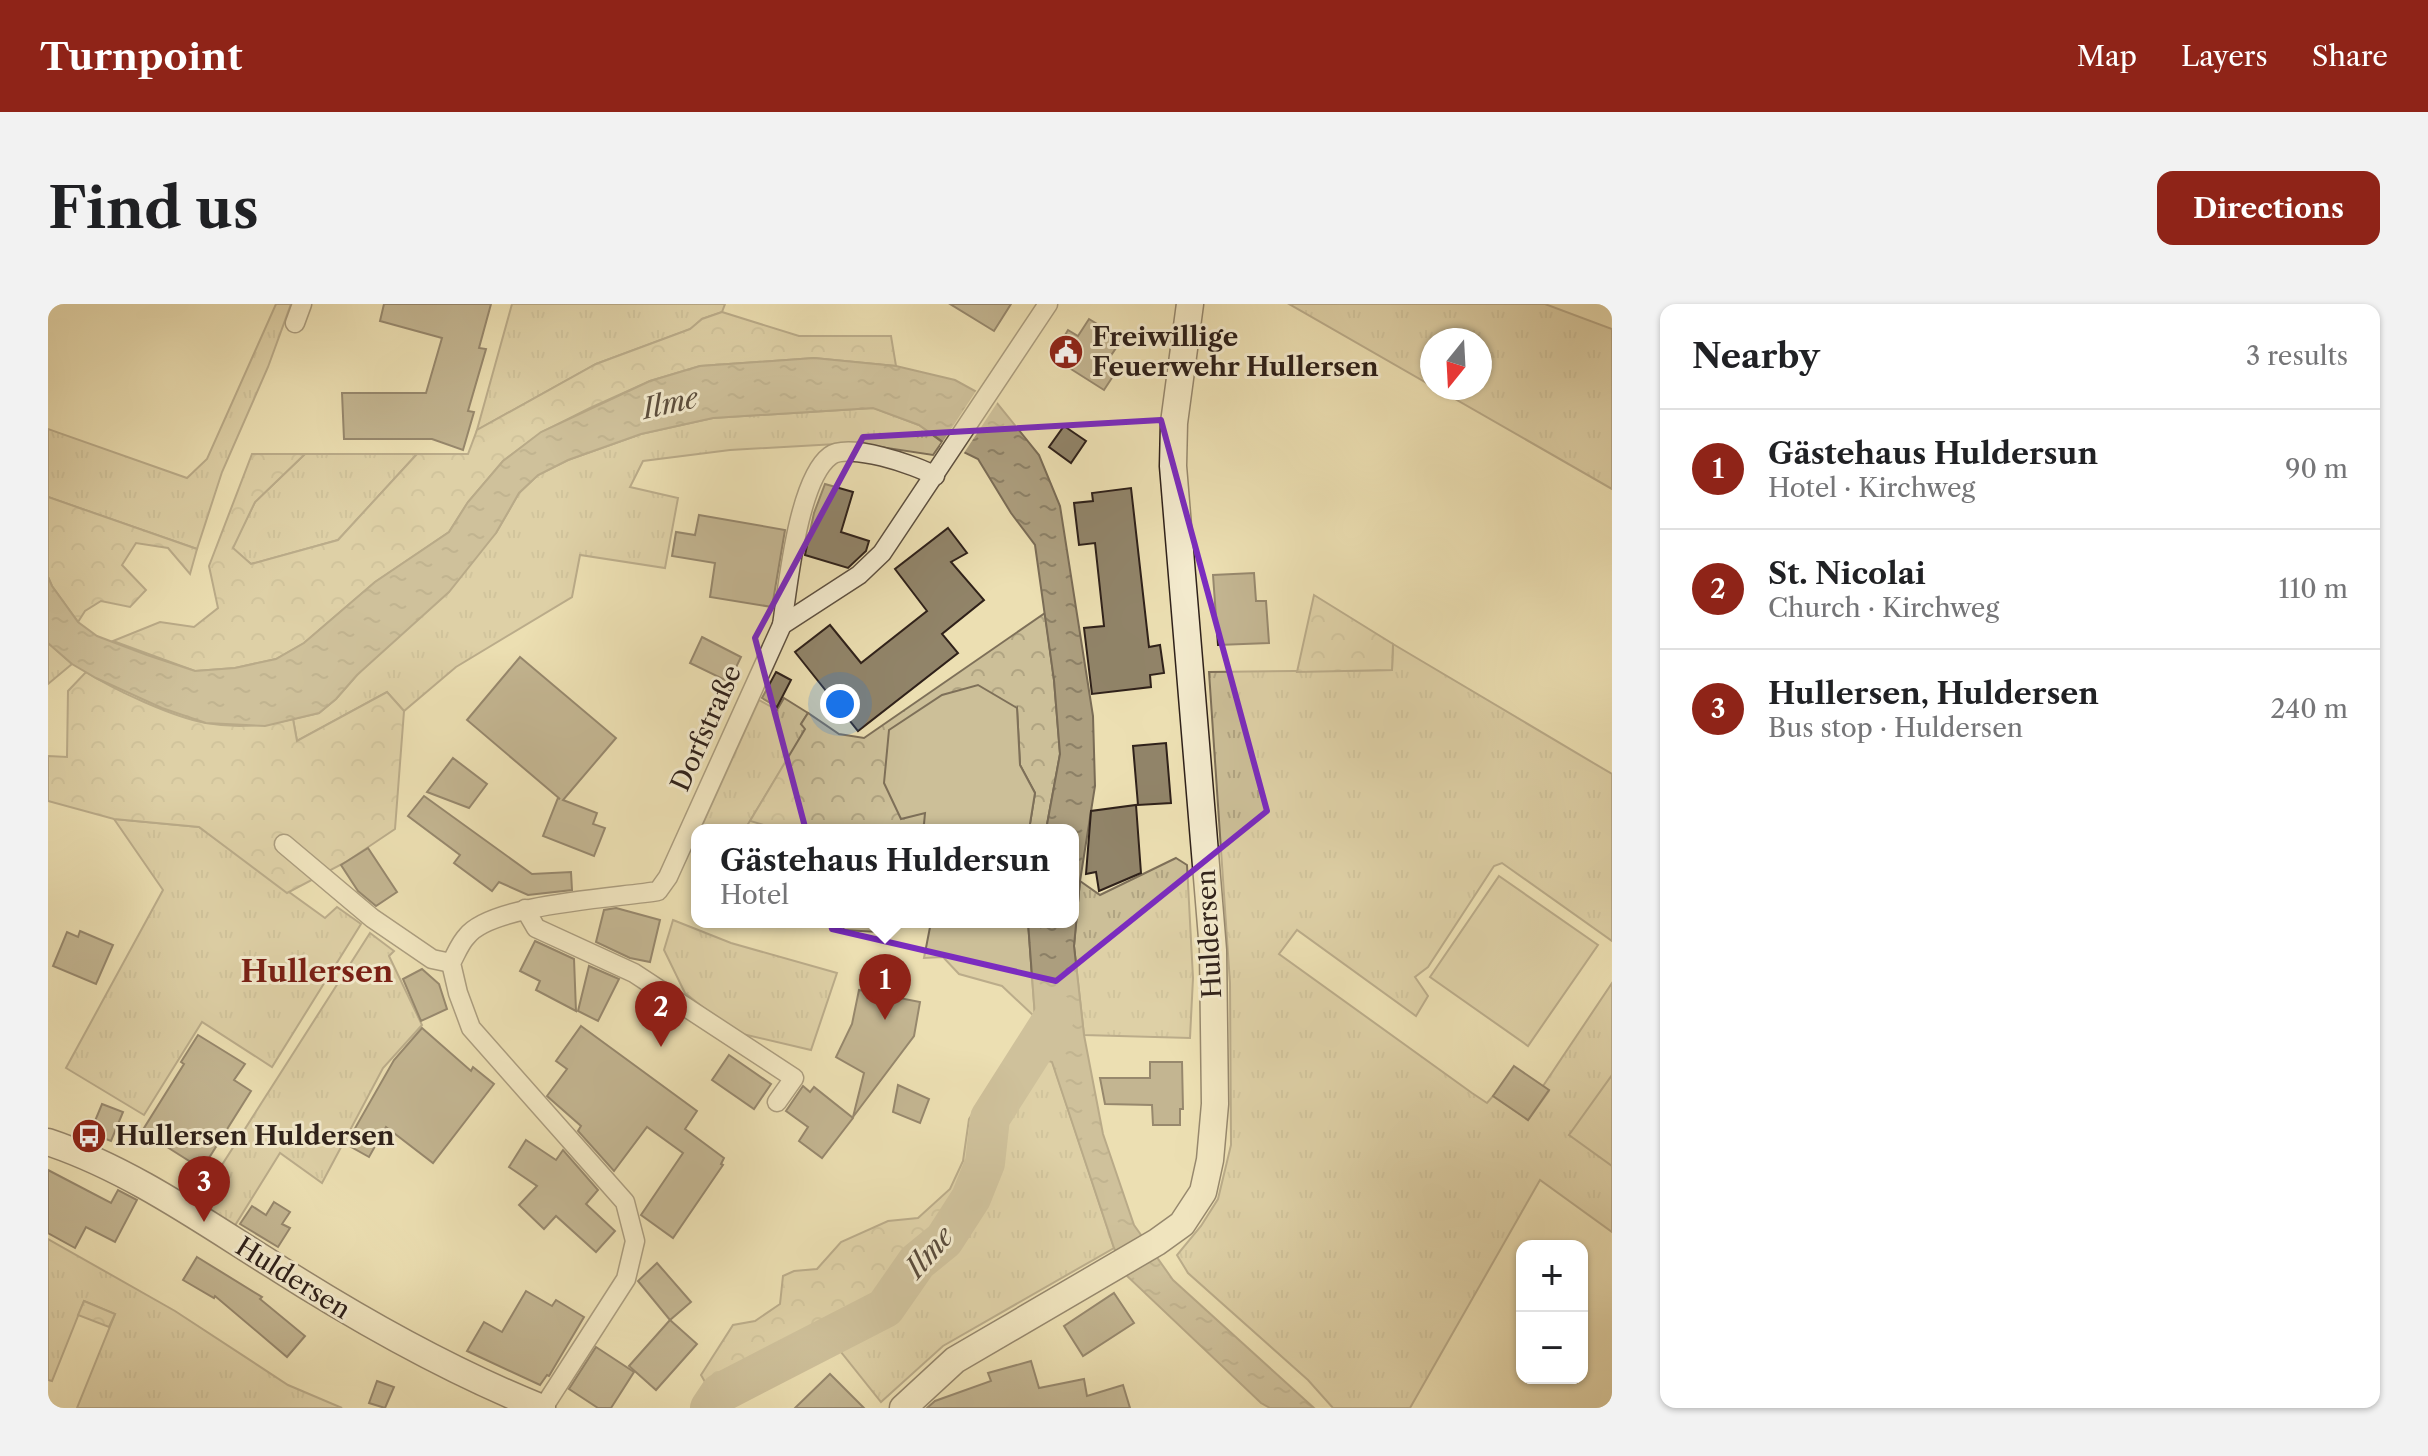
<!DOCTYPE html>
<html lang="en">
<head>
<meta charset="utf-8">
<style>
  :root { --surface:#fff; --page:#f2f2f2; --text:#202124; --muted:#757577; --line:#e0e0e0; --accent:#8f2418 }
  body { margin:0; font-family:"Libre Caslon Text",serif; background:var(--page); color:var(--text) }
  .controls { position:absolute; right:24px; bottom:24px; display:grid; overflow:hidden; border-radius:16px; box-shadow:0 2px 6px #0004 }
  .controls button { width:72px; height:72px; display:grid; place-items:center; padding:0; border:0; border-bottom:2px solid var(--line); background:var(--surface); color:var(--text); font:40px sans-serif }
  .compass { position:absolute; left:1372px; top:24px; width:72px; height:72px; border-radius:50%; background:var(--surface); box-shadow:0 2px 6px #0004; rotate:198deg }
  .you { position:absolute; left:792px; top:400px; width:28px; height:28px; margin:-20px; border:6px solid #fff; border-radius:50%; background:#1a73e8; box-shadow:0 0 0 12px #1a73e833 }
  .badge { display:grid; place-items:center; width:52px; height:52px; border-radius:50%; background:var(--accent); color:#fff; font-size:26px; font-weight:700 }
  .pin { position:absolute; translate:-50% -66px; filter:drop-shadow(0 2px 4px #0008) }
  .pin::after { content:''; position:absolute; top:42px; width:28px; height:24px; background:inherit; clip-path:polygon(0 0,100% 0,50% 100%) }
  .popup { position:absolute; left:643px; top:520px; width:388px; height:104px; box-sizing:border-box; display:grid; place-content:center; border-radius:16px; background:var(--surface); filter:drop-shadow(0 2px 6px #0005); font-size:26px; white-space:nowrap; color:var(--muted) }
  .popup b { font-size:30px; color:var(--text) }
  .popup::after { content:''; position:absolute; left:50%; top:100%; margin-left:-16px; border:16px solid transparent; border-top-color:var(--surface) }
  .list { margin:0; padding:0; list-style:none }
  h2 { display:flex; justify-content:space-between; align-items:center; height:104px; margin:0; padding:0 32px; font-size:34px }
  h2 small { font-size:26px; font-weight:400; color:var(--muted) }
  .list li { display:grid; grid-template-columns:52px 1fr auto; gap:24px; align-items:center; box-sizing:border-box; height:120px; padding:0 32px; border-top:2px solid var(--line) }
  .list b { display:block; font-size:30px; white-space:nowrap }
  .list p { margin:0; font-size:26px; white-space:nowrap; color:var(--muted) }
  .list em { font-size:26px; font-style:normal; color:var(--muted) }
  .map { position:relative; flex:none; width:1564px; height:1104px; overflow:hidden; border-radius:16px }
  header { display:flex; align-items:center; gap:48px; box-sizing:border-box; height:112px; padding:0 40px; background:var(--accent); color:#fff }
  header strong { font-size:38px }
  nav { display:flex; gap:44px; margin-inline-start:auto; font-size:28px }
  .intro { display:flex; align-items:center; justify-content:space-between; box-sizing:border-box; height:192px; padding:0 48px }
  h1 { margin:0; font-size:56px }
  .button { padding:20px 36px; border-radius:16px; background:var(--accent); color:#fff; font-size:28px; font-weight:700 }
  main { display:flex; gap:48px; padding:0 48px }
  aside { flex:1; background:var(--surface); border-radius:16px; box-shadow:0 2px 6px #0004 }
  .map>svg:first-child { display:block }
  .grass { fill:url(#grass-tufts); stroke:#7e7059; stroke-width:2 }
  .forest { fill:url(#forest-crowns); stroke:#7e7059; stroke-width:2 }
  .garden { fill:#ccbf98; stroke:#7e7059; stroke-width:2 }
  .water { fill:url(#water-ripples); stroke:#7a6c56; stroke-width:2 }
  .pier { fill:#ecdfb2 }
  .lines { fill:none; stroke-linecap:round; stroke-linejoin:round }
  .river { stroke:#ac9e7e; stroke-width:40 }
  .building { fill:#918469; stroke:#2f211a; stroke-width:2 }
  .street-casing { stroke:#5e5040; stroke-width:21 }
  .secondary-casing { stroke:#2f211a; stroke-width:29 }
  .street { stroke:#f3eacd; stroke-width:18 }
  .secondary { stroke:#f3eacd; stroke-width:26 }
  .marked { fill:none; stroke:#7b2cbf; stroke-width:6; stroke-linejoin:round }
  .labels { text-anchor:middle; stroke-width:6; stroke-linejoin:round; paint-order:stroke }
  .poi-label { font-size:26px; font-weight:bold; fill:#2f211a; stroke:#f3eacd; text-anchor:start }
  .street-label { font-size:26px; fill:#2f211a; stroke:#f3eacd }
  .water-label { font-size:28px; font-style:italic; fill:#5b4d3d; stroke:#f3eacd }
  .quarter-label { font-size:30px; font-weight:bold; fill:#7a1f14; stroke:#f3eacd }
</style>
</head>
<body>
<header>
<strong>Turnpoint</strong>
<nav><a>Map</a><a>Layers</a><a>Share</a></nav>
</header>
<div class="intro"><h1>Find us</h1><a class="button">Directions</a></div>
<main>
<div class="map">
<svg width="1564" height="1104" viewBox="0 0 1564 1104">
  <defs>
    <pattern id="grass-tufts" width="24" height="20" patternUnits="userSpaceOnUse" patternTransform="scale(2)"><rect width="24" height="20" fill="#ccbf98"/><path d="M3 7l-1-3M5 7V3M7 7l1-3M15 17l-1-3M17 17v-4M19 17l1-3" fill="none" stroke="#b0a482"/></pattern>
    <pattern id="forest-crowns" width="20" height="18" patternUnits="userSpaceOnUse" patternTransform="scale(2)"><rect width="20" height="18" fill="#ccbf98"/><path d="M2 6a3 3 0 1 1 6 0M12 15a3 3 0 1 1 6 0" fill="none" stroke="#b0a482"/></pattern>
    <pattern id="water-ripples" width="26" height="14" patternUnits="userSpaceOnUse" patternTransform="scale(2)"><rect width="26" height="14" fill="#ac9e7e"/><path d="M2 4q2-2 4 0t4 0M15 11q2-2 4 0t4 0" fill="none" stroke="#8c8066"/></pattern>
  </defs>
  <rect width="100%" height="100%" fill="#ecdfb2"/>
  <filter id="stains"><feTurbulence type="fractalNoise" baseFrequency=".0025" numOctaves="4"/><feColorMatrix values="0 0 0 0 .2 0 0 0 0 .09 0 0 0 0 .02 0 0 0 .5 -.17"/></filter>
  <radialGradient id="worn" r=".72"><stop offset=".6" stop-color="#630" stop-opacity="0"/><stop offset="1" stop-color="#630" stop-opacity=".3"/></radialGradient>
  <g class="grass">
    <polygon points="228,0 243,0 220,63 174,168 149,245 0,193 0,125 139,174 159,155"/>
    <polygon points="464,0 677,0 674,8 654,15 643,25 548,60 429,126"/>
    <polygon points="1241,0 1497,0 1564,25 1564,185 1388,84 1432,84 1432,36 1384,36 1384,82"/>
    <polygon points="826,104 871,121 894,138 885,151 806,139 682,146 595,157 582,183 630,194 617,264 532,251 524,293 408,363 356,407 339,388 249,437 245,415 271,409 288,395 309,371 448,229 471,189 490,171 520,156 593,130 665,114"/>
    <polygon points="257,150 369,150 290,236 203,260 184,244 207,198"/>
    <polygon points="0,339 24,360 0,380"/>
    <polygon points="1345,340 1564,470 1564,637 1454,559 1446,562 1380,663 1367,673 1380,692 1368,712 1249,626 1231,650 1424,789 1439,799 1445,792 1480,816 1501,787 1495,782 1564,679 1564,928 1492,876 1362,1104 1285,1104 1260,1076 1140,969 1129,951 1153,922 1170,895 1183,841 1182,679 1161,368 1344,366"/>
    <polygon points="736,394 760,409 753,420 758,425 702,517 696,526 652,526 711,396 729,406"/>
    <polygon points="66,515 151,523 277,614 289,603 313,620 224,763 154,718 96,811 18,764 115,586"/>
    <polygon points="1128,554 1139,561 1145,674 1142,734 1036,731 1026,642 1032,577 1052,591"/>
    <polygon points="625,616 683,639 789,669 763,746 686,728 637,689 616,646"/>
    <polygon points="322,629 346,647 341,652 374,721 335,764 274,879 232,849 186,923 149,900"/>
    <polygon points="997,756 1004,757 1066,944 895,1042 833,1098 789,1043 840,1011 908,936 947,857 949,837 958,810"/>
    <polygon points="0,935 127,1007 240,1081 294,1104 29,1104 67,1010 36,997 4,1077 0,1076"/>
  </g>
  <g class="forest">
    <polygon points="674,8 751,32 843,32 848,62 766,54 652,62 602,77 542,104 494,128 455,157 420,198 401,228 327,278 256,339 228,355 187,364 147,367 65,337 112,318 146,323 170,304 161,262 204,150 257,150 207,198 185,244 203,260 290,236 369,150 420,150 429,126 548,60 642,25 654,15"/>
    <polygon points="0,193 149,245 142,270 120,244 88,239 74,261 98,286 82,303 53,297 37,307 30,318 4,282 0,273"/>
    <polygon points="1266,291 1345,340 1344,366 1249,368"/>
    <polygon points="997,309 1006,376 1012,450 998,526 981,526 987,489 972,461 969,404 877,509 877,520 871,526 733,526 702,517 757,425 753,420 760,409 791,430 816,434"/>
    <path d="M38 368C66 386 125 413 158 419 186 424 217 422 245 415L249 437 339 388 356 407 347 525 298 558 239 589 151 523 66 515 0 497V452L19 453 20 387Z"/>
    <polygon points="797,618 834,618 831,628 795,626"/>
    <polygon points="987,713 997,756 958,810 938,888 908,936 840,1011 789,1043 764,1053 680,1104 650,1104 664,1090 653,1071 685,1021 707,1017 732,1000 735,972 746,967 769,965 793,938 840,917 870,914 902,885 915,857 921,815"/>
    <polygon points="36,997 67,1010 61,1023 30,1011"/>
  </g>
  <g class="garden">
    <polygon points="930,381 969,404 972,461 987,489 981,526 871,526 876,520 877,509 853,515 836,479 841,426 894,391"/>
    <polygon points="1451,572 1550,641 1480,742 1382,673"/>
    <polygon points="883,618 980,618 987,713 954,682 911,670 895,653 876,654"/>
    <polygon points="1564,771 1564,862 1521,831"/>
  </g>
  <polygon class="water" points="766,54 848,62 907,76 949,99 991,151 1012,202 1045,412 1047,482 1032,577 1026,642 1036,731 1055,830 1086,921 1125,976 1266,1104 1222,1104 1213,1099 1079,972 1066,944 1004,758 997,756 987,713 980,618 1025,618 1025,526 998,526 1012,450 1006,376 987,241 963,209 930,155 895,138 871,121 825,104 665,114 593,130 520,156 490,171 471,189 448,229 401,288 309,371 288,395 271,409 217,422 158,419 114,404 48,374 24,360 0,339 0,273 4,282 30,318 49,332 99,351 147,367 187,364 228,355 256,339 327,278 401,228 420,198 455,157 493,128 602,77 652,62"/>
  <polygon class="pier" points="930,84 951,96 914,152 892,142"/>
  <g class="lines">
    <polyline class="river" points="662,1104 672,1089 837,1004 869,958 896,936 923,894 937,859 942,814 1008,710"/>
  </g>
  <g class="building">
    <polygon points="336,0 443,0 431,44 438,45 420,107 426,108 415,146 384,135 296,135 294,89 378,89 394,34 332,17"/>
    <polygon points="902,0 963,0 946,27"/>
    <polygon points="1041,15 1074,35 1058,59 1069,66 1056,86 1004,53 1020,26 1030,32"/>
    <polygon points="1016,122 1038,137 1023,159 1001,143"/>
    <polygon points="777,180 805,188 793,228 821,237 818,247 800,264 757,251 766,209"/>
    <polygon points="1083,184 1101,343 1112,341 1116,369 1102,371 1103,383 1044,390 1036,324 1056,322 1047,239 1031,241 1026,199 1045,197 1044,189"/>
    <polygon points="651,211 737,226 724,303 662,293 667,259 624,252 628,228 647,231"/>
    <polygon points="900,224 919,249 903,258 936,296 894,330 910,349 810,427 747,348 782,321 813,359 879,307 847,265"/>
    <polygon points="1206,269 1208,297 1218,297 1221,339 1170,341 1165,271"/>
    <polygon points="654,333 693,353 681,378 642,359"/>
    <polygon points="472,353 568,434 515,496 549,509 545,520 557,524 546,552 495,532 510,494 512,495 419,416"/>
    <polygon points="728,368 743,376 729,403 714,394"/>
    <polygon points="1118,439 1123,499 1090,501 1085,442"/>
    <polygon points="405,454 439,480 421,504 379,488"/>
    <polygon points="376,492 484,570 523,568 524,586 480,591 451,578 444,587 406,559 412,551 360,512"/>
    <polygon points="1088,501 1093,569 1051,587 1048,568 1038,570 1043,507"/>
    <polygon points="320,544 349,588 328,602 310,587 293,561"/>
    <polygon points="568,604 612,616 602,658 582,654 548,638 556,606"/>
    <polygon points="32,627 65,641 48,680 5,662 19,628 30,633"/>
    <polygon points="487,637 526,655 528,707 488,686 492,677 472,667"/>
    <polygon points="541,662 571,675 550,717 530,707"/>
    <polygon points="374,665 391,680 399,705 373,717 355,675"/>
    <polygon points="811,686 872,698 866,732 805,813 816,769 788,753 804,720"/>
    <polygon points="533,722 649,807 637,825 676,854 673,860 675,861 625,934 593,911 635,849 599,823 566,867 530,827 533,822 499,792 519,765 508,757"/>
    <polygon points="374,724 423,767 425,763 446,780 385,859 338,823 321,853 298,840 346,756"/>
    <polygon points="150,731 197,760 186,776 203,787 154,865 119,843 121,839 96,824 136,760 133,758"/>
    <polygon points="681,751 723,780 706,805 664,776"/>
    <polygon points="1102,758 1134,758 1135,805 1132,805 1132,821 1105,821 1104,801 1057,800 1052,774 1102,774"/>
    <polygon points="1466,762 1501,786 1480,816 1445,792"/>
    <polygon points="850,781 881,795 872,819 845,808"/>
    <polygon points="755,782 762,788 766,783 805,814 774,854 751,837 760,823 738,807"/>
    <polygon points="54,800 75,808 63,837 42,829"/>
    <polygon points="478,836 508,856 515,846 550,886 538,900 567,927 548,948 508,912 496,925 471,901 489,882 461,863"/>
    <polygon points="0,866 63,899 70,886 89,896 67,938 38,923 27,944 0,929"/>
    <polygon points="226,898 242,908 234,920 242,924 230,943 192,920 204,902 218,911"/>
    <polygon points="149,953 214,993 212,995 257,1032 239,1053 167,992 166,994 135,976"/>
    <polygon points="609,959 643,998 622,1016 590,977"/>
    <polygon points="478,987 504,1002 508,996 536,1013 501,1072 499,1071 492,1081 419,1047 436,1018 454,1028"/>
    <polygon points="1066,989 1086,1019 1035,1052 1016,1022"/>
    <polygon points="622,1016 649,1040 608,1086 581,1062"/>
    <polygon points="548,1043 586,1068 563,1104 550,1104 521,1085"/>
    <polygon points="983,1057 991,1084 1036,1075 1039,1092 1075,1081 1082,1104 879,1104 887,1097 943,1077 940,1069"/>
    <polygon points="782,1070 816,1104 747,1104"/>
    <polygon points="329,1077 346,1083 337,1104 321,1099"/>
  </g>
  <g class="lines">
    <g class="street-casing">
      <g id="street">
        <polyline points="247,19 254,0"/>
        <path d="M734 321C740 282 750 176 782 152 800 138 868 161 887 172"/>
        <polyline points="236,540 324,614 384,655 403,659"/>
        <polyline points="477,605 488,624 586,669 746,774 729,798"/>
        <path d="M495 1104 578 975 587 937 577 898 423 724 410 689 403 659C408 650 412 639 419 632 444 600 568 594 610 587L620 573 734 321 811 271 834 249 1000 0"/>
      </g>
    </g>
    <g class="secondary-casing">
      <g id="secondary">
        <path d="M0 838C81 865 153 916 225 961 311 1016 399 1066 494 1104"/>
        <polyline points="855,1104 907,1056 1109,938 1134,920 1155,888 1162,856 1167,800 1165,646 1125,162 1126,119 1142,0"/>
      </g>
    </g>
    <use href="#street" class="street"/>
    <use href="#secondary" class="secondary"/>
  </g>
  <path d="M0 0H1564V1104H0ZM1113 116 1219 507 1008 677 784 625 707 334 815 133Z" fill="#ecdfb2" fill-opacity=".55" fill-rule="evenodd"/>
  <path class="marked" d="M1113 116 1219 507 1008 677 784 625 707 334 815 133Z"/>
  <defs>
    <g id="civic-disc" transform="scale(1.8)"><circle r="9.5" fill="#8f2418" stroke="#f3eacd"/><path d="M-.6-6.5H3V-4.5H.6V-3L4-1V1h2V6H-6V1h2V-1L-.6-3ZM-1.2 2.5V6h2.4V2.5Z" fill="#fff"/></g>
    <g id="bus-disc" transform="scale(1.8)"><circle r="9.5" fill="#8f2418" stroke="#f3eacd"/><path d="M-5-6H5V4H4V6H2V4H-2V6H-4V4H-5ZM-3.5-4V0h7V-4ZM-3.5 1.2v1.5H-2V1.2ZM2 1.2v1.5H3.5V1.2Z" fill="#fff"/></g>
  </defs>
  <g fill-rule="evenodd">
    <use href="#civic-disc" x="1018" y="48"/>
    <use href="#bus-disc" x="41" y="832"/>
  </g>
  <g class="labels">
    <g class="poi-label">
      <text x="1044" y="42">Freiwillige<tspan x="1044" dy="30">Feuerwehr Hullersen</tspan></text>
      <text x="67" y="841">Hullersen Huldersen</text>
    </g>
    <g class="street-label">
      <text transform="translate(658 424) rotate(-66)" y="9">Dorfstraße</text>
      <text transform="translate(1161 630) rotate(-93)" y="9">Huldersen</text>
      <text transform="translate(245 974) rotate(32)" y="9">Huldersen</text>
    </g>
    <g class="water-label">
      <text transform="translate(622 99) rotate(-13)" y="10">Ilme</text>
      <text transform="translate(881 948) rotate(-49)" y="10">Ilme</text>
    </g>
    <g class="quarter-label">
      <text x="269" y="678">Hullersen</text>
    </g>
  </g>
  <rect width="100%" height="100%" filter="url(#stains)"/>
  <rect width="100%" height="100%" fill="url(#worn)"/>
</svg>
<div class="controls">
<button>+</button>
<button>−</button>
</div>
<svg class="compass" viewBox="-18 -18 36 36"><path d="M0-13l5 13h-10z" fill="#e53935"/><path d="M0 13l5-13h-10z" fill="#757577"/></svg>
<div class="you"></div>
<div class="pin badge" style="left:837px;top:716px">1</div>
<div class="popup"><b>Gästehaus Huldersun</b>Hotel</div>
<div class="pin badge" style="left:613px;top:743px">2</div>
<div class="pin badge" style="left:156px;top:918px">3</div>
</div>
<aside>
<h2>Nearby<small>3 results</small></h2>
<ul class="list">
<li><span class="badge">1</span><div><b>Gästehaus Huldersun</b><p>Hotel · Kirchweg</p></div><em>90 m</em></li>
<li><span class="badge">2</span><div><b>St. Nicolai</b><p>Church · Kirchweg</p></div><em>110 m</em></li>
<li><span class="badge">3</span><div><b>Hullersen, Huldersen</b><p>Bus stop · Huldersen</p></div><em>240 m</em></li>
</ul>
</aside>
</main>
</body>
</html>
